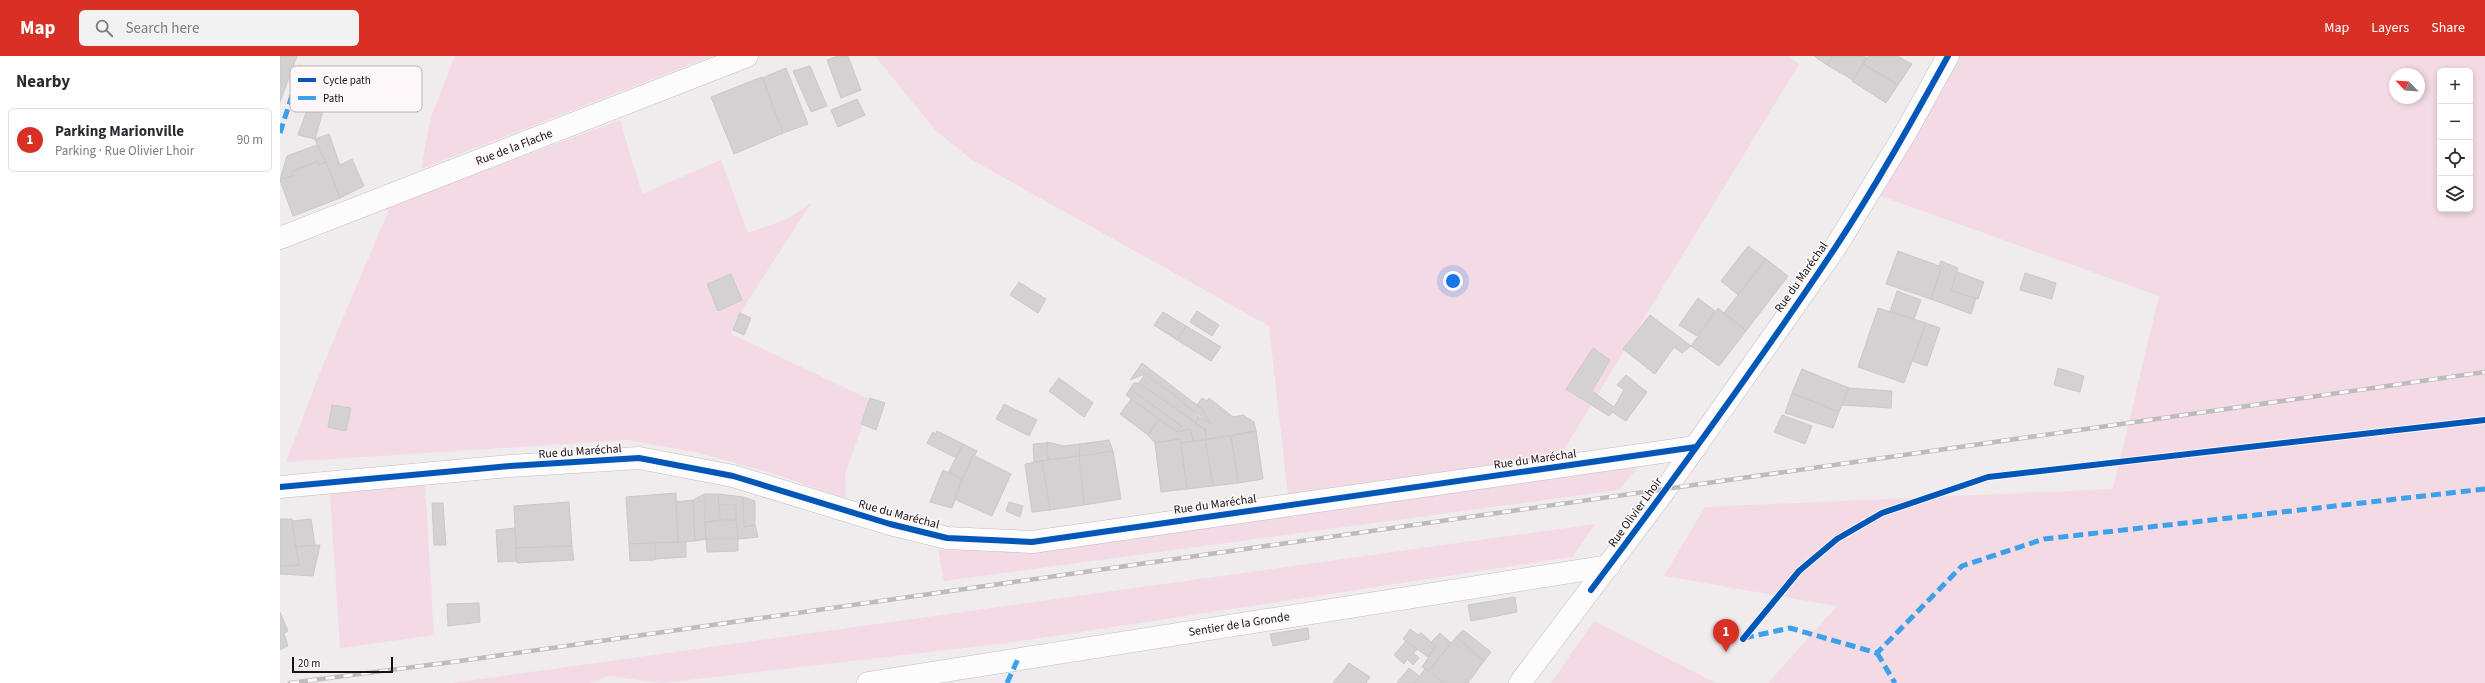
<!DOCTYPE html>
<html lang="en">
<head>
<meta charset="utf-8">
<style>
  :root { --surface:#fff; --page:#f2f2f3; --text:#2b2b33; --muted:#7c7c81; --line:#e1e1e2; --accent:#d93025 }
  body { margin:0; font-family:"Source Sans 3",sans-serif; background:var(--page); color:var(--text) }
  .controls { position:absolute; right:12px; top:12px; display:grid; overflow:hidden; border-radius:6px; box-shadow:0 2px 6px #0003 }
  .controls button { width:36px; height:36px; display:grid; place-items:center; padding:0; border:0; border-bottom:1px solid var(--line); background:var(--surface); color:var(--text); font:20px sans-serif }
  .compass { position:absolute; left:2109px; top:12px; width:36px; height:36px; border-radius:50%; background:var(--surface); box-shadow:0 2px 6px #0003; rotate:295deg }
  .scale { position:absolute; left:12px; bottom:10px; width:101px; box-sizing:border-box; padding-left:4px; border:2px solid #151213; border-top:0; font-size:11px; line-height:14px; white-space:nowrap; color:#151213; -webkit-text-stroke:3px #fef7fa; paint-order:stroke }
  .you { position:absolute; left:1173px; top:225px; width:14px; height:14px; margin:-10px; border:3px solid #fff; border-radius:50%; background:#1a73e8; box-shadow:0 0 0 6px #1a73e833 }
  .badge { display:grid; place-items:center; width:26px; height:26px; border-radius:50%; background:var(--accent); color:#fff; font-size:13px; font-weight:700 }
  .pin { position:absolute; translate:-50% -33px; filter:drop-shadow(0 1px 2px #0008) }
  .pin::after { content:''; position:absolute; top:21px; width:14px; height:12px; background:inherit; clip-path:polygon(0 0,100% 0,50% 100%) }
  .list { margin:0; padding:0; list-style:none }
  h2 { display:flex; justify-content:space-between; align-items:center; height:52px; margin:0; padding:0 16px; font-size:17px }
  h2 small { font-size:13px; font-weight:400; color:var(--muted) }
  .list li { display:grid; grid-template-columns:26px 1fr auto; gap:12px; align-items:center; box-sizing:border-box; height:64px; margin:0 8px 8px; padding:0 8px; border:1px solid var(--line); border-radius:6px }
  .list b { display:block; font-size:15px; white-space:nowrap }
  .list p { margin:0; font-size:13px; white-space:nowrap; color:var(--muted) }
  .list em { font-size:13px; font-style:normal; color:var(--muted) }
  .icon { flex:none; width:22px; height:22px; fill:none; stroke:currentColor; stroke-width:2; stroke-linecap:round; stroke-linejoin:round }
  .map { position:relative; flex:none; width:2205px; height:627px; overflow:hidden }
  header { display:flex; align-items:center; gap:24px; box-sizing:border-box; height:56px; padding:0 20px; background:var(--accent); color:#fff }
  header strong { font-size:19px }
  nav { display:flex; gap:22px; margin-inline-start:auto; font-size:14px }
  .search { width:280px; height:36px; background:var(--page); display:flex; align-items:center; gap:10px; box-sizing:border-box; padding:0 14px; border-radius:6px; color:var(--muted); font-size:15px }
  main { display:flex }
  aside { flex:1; background:var(--surface) }
  .map>svg:first-child { display:block }
  .green { fill:#f3dae5; fill-rule:evenodd }
  .building { fill:#d4d1d2; stroke:#ccc8ca }
  .lines { fill:none; stroke-linecap:round; stroke-linejoin:round }
  .minor-casing { stroke:#c2bec0; stroke-width:23 }
  .minor { stroke:#fdfcfc; stroke-width:22 }
  .rail-casing { stroke:#bdbcbd; stroke-width:4.5 }
  .rail { stroke:#fef7fa; stroke-width:3; stroke-dasharray:9; stroke-linecap:butt }
  .quiet { stroke:#3da1ea; stroke-width:5; stroke-dasharray:10 5; stroke-linecap:butt }
  .cycleway-casing { stroke:#fef7fa; stroke-width:8 }
  .cycleway { stroke:#0057b8; stroke-width:6 }
  .labels { text-anchor:middle; stroke-width:3; stroke-linejoin:round; paint-order:stroke }
  .street-label { font-size:12px; fill:#151213; stroke:#fef7fa }
  .key { fill:#fef7fa; stroke:#b8b2b5; stroke-width:1 }
  .key-label { font-size:11px; fill:#151213 }
</style>
</head>
<body>
<header>
<strong>Map</strong>
<div class="search"><svg class="icon" aria-label="search" viewBox="0 0 24 24"><circle cx="10" cy="10" r="6"/><path d="M15 15l6 6"/></svg>Search here</div>
<nav><a>Map</a><a>Layers</a><a>Share</a></nav>
</header>
<main>
<aside>
<h2>Nearby<small></small></h2>
<ul class="list">
<li><span class="badge">1</span><div><b>Parking Marionville</b><p>Parking · Rue Olivier Lhoir</p></div><em>90 m</em></li>
</ul>
</aside>
<div class="map">
<svg width="2205" height="627" viewBox="0 0 2205 627">
  <rect width="100%" height="100%" fill="#f0ebed"/>
  <g class="green">
    <polygon points="175,0 432,0 141,113 151,61"/>
    <polygon points="595,0 1508,0 1519,8 1280,400 1008,439 989,270 694,105 657,76"/>
    <path d="M1678 0H2205V627H1488L1557 550 1384 520 1425 451 1833 433 1879 240 1601 140ZM2160 15H2190V153H2160ZM2115 18H2139V42H2115Z"/>
    <polygon points="340,64 362,138 441,104 468,177 507,163 531,147 462,254 451,278 591,344 565,419 566,443 492,417 415,396 348,384 6,406 41,314 108,156 106,151"/>
    <polygon points="1359,410 1339,434 664,525 658,494 748,496"/>
    <polygon points="145,428 154,579 60,592 50,437"/>
    <polygon points="1315,468 1292,501 735,586 383,627 328,620 310,627 172,627"/>
    <polygon points="1314,565 1436,627 1271,627"/>
  </g>
  <g class="building">
    <polygon points="0,0 17,0 0,46"/>
    <polygon points="558,0 568,0 581,34 561,42 547,4"/>
    <polygon points="1534,0 1553,0 1547,9"/>
    <polygon points="1553,0 1584,0 1587,2 1573,24 1547,9"/>
    <polygon points="1588,0 1617,0 1632,8 1618,29 1583,8"/>
    <polygon points="1583,8 1618,29 1606,47 1572,25"/>
    <polygon points="530,10 547,50 531,56 513,15"/>
    <polygon points="506,12 528,68 503,77 482,22"/>
    <polygon points="482,21 503,77 454,98 431,41"/>
    <polygon points="32,40 46,44 35,83 18,79"/>
    <polygon points="577,43 585,59 558,71 551,54"/>
    <polygon points="49,78 60,109 72,103 84,130 60,142 35,83"/>
    <polygon points="37,89 46,106 39,109 38,105 11,116 14,119 0,124 7,100"/>
    <polygon points="38,105 39,109 46,106 60,142 13,160 0,124 14,119 11,116"/>
    <polygon points="1468,190 1486,203 1458,239 1441,225"/>
    <polygon points="1618,195 1662,211 1651,243 1606,228"/>
    <polygon points="1486,203 1508,220 1466,275 1444,257"/>
    <polygon points="1661,205 1678,212 1671,234 1696,243 1691,258 1651,243 1662,211 1659,210"/>
    <polygon points="1677,216 1704,226 1698,243 1671,234"/>
    <polygon points="1745,217 1776,227 1772,243 1740,234"/>
    <polygon points="451,218 462,244 438,255 427,228"/>
    <polygon points="739,226 766,243 758,257 730,239"/>
    <polygon points="1617,235 1641,244 1634,263 1610,256"/>
    <polygon points="1418,242 1435,255 1417,280 1399,269"/>
    <polygon points="1438,252 1466,275 1439,310 1411,290"/>
    <polygon points="1598,252 1646,267 1624,327 1578,311"/>
    <polygon points="917,255 939,269 932,280 910,266"/>
    <polygon points="883,256 906,270 897,284 874,269"/>
    <polygon points="460,257 471,262 464,279 453,274"/>
    <polygon points="1370,259 1411,290 1402,297 1394,291 1375,318 1343,293"/>
    <polygon points="1646,267 1660,272 1647,310 1632,305"/>
    <polygon points="906,270 941,291 931,305 897,284"/>
    <polygon points="1313,292 1330,304 1312,335 1334,351 1344,334 1337,329 1346,319 1367,336 1346,365 1332,356 1329,360 1286,333"/>
    <polygon points="862,307 922,353 931,368 865,318 850,324"/>
    <polygon points="1778,312 1804,320 1800,336 1774,329"/>
    <polygon points="1522,313 1569,332 1559,356 1512,337"/>
    <polygon points="865,318 893,338 919,361 915,367 859,327"/>
    <polygon points="779,322 813,347 804,361 769,335"/>
    <polygon points="854,327 859,327 925,373 927,383 913,385 910,373 897,376 901,370 850,333"/>
    <polygon points="1569,332 1612,335 1611,352 1562,349"/>
    <polygon points="850,333 901,370 897,376 846,339"/>
    <polygon points="1512,337 1559,356 1553,372 1505,357"/>
    <polygon points="590,342 605,347 596,374 581,368"/>
    <polygon points="922,342 927,345 929,342 953,361 963,359 974,366 976,375 927,383 925,373 915,367 919,361 931,368 922,353 917,349"/>
    <polygon points="851,343 879,363 868,379 840,358"/>
    <polygon points="724,348 757,364 749,380 716,363"/>
    <polygon points="52,349 71,352 66,375 48,371"/>
    <polygon points="1502,359 1532,370 1525,388 1494,376"/>
    <polygon points="879,363 897,376 910,373 913,385 901,387 900,383 875,387 868,379"/>
    <polygon points="657,375 683,388 676,402 647,387 653,376 656,378"/>
    <polygon points="976,375 983,423 958,427 951,380"/>
    <polygon points="951,380 958,427 933,430 925,384"/>
    <polygon points="900,383 907,433 881,436 875,387"/>
    <polygon points="829,384 833,395 799,400 800,388"/>
    <polygon points="925,384 933,430 907,433 901,387"/>
    <polygon points="767,386 784,390 800,388 799,400 768,404"/>
    <polygon points="767,387 768,404 754,406 753,388"/>
    <polygon points="683,388 697,395 682,423 668,417"/>
    <polygon points="833,395 841,443 804,449 799,400"/>
    <polygon points="693,399 731,418 712,460 674,443"/>
    <polygon points="799,400 804,449 770,454 762,405"/>
    <polygon points="762,405 770,454 752,456 745,408"/>
    <polygon points="663,414 682,423 672,452 650,446"/>
    <polygon points="396,437 398,486 349,488 346,441"/>
    <polygon points="424,438 438,438 440,464 425,466"/>
    <polygon points="424,438 426,483 415,485 413,444"/>
    <polygon points="438,438 463,441 464,471 475,469 478,481 458,483 456,449 439,449"/>
    <polygon points="463,441 475,445 475,469 464,471"/>
    <polygon points="413,444 415,485 398,486 396,446"/>
    <polygon points="289,446 292,490 236,492 234,450"/>
    <polygon points="729,446 743,450 740,461 726,455"/>
    <polygon points="152,447 163,447 166,489 154,489"/>
    <polygon points="439,449 456,449 456,464 440,464"/>
    <polygon points="0,463 12,463 19,509 0,510"/>
    <polygon points="31,463 35,489 16,491 12,465"/>
    <polygon points="456,464 458,483 426,483 425,466"/>
    <polygon points="235,472 237,505 218,506 216,474"/>
    <polygon points="426,483 458,483 458,495 427,496"/>
    <polygon points="406,486 406,501 375,503 375,487"/>
    <polygon points="373,487 375,487 375,504 350,505 349,488"/>
    <polygon points="35,489 40,489 33,520 0,518 0,510 19,509 16,491"/>
    <polygon points="292,490 294,504 237,507 236,492"/>
    <polygon points="1235,541 1237,556 1191,565 1188,549"/>
    <polygon points="199,547 200,566 168,570 167,548"/>
    <polygon points="0,556 8,575 4,577 8,590 0,594"/>
    <polygon points="1028,572 1029,583 993,590 990,578"/>
    <polygon points="1130,573 1138,579 1141,577 1156,590 1148,601 1123,583"/>
    <polygon points="1183,574 1211,596 1204,605 1176,581"/>
    <polygon points="1160,577 1171,587 1149,615 1142,611 1156,590 1151,586"/>
    <polygon points="1176,581 1204,605 1188,627 1164,627 1149,615"/>
    <polygon points="1126,585 1137,593 1134,597 1139,602 1133,609 1127,603 1124,608 1114,599"/>
    <polygon points="1069,607 1090,621 1086,627 1053,627"/>
    <polygon points="1129,612 1139,620 1134,627 1117,627"/>
    <polygon points="1145,613 1149,615 1164,627 1134,627"/>
  </g>
  <g class="lines">
    <g class="minor-casing">
      <g id="minor">
        <polyline points="0,182 467,0"/>
        <polyline points="0,431 230,410 359,402 453,420 610,468 667,482 752,486 1416,391"/>
        <polyline points="588,627 1329,510"/>
        <polyline points="1240,627 1385,434 1555,192 1626,76 1668,0"/>
      </g>
    </g>
    <use href="#minor" class="minor"/>
    <g class="rail-casing">
      <polyline id="rail" points="10,627 180,605 2205,316"/>
    </g>
    <use href="#rail" class="rail"/>
    <g class="quiet">
      <polyline points="0,77 22,8"/>
      <polyline points="1464,582 1510,572 1597,597 1682,510 1764,483 2205,433"/>
      <polyline points="1597,597 1615,627"/>
      <polyline points="727,627 738,603"/>
    </g>
    <g class="cycleway-casing">
      <g id="cycleway">
        <polyline points="0,431 230,410 359,402 453,420 610,468 667,482 752,486 1416,391"/>
        <path d="M1311 534C1395 422 1478 308 1555 192 1596 130 1632 65 1668 0"/>
        <polyline points="1463,583 1519,515 1557,483 1602,457 1708,421 2205,364"/>
      </g>
    </g>
    <use href="#cycleway" class="cycleway"/>
  </g>
  <g class="labels">
    <g class="street-label">
      <text transform="translate(234 91) rotate(-21)" y="4">Rue de la Flache</text>
      <text transform="translate(1521 221) rotate(-55)" y="4">Rue du Maréchal</text>
      <text transform="translate(300 395) rotate(-4)" y="4">Rue du Maréchal</text>
      <text transform="translate(1255 403) rotate(-8)" y="4">Rue du Maréchal</text>
      <text transform="translate(935 448) rotate(-8)" y="4">Rue du Maréchal</text>
      <text transform="translate(1355 456) rotate(-54)" y="4">Rue Olivier Lhoir</text>
      <text transform="translate(619 458) rotate(15)" y="4">Rue du Maréchal</text>
      <text transform="translate(959 568) rotate(-9)" y="4">Sentier de la Gronde</text>
    </g>
  </g>
  <rect x="10" y="10" width="132" height="46" rx="6" class="key"/>
  <rect x="18" y="22" width="18" height="4" fill="#0057b8"/>
  <rect x="18" y="40" width="18" height="4" fill="#3da1ea"/>
  <g class="key-label">
    <text x="43" y="28">Cycle path</text>
    <text x="43" y="46">Path</text>
  </g>
</svg>
<div class="controls">
<button>+</button>
<button>−</button>
<button><svg class="icon" aria-label="locate" viewBox="0 0 24 24"><circle cx="12" cy="12" r="6"/><path d="M12 2v4M12 18v4M2 12h4M18 12h4"/></svg></button>
<button><svg class="icon" aria-label="layers" viewBox="0 0 24 24"><path d="M12 4l9 5-9 5-9-5zM3 14l9 5 9-5"/></svg></button>
</div>
<svg class="compass" viewBox="-18 -18 36 36"><path d="M0-13l5 13h-10z" fill="#e53935"/><path d="M0 13l5-13h-10z" fill="#7c7c81"/></svg>
<div class="scale">20 m</div>
<div class="you"></div>
<div class="pin badge" style="left:1446px;top:596px">1</div>
</div>
</main>
</body>
</html>
